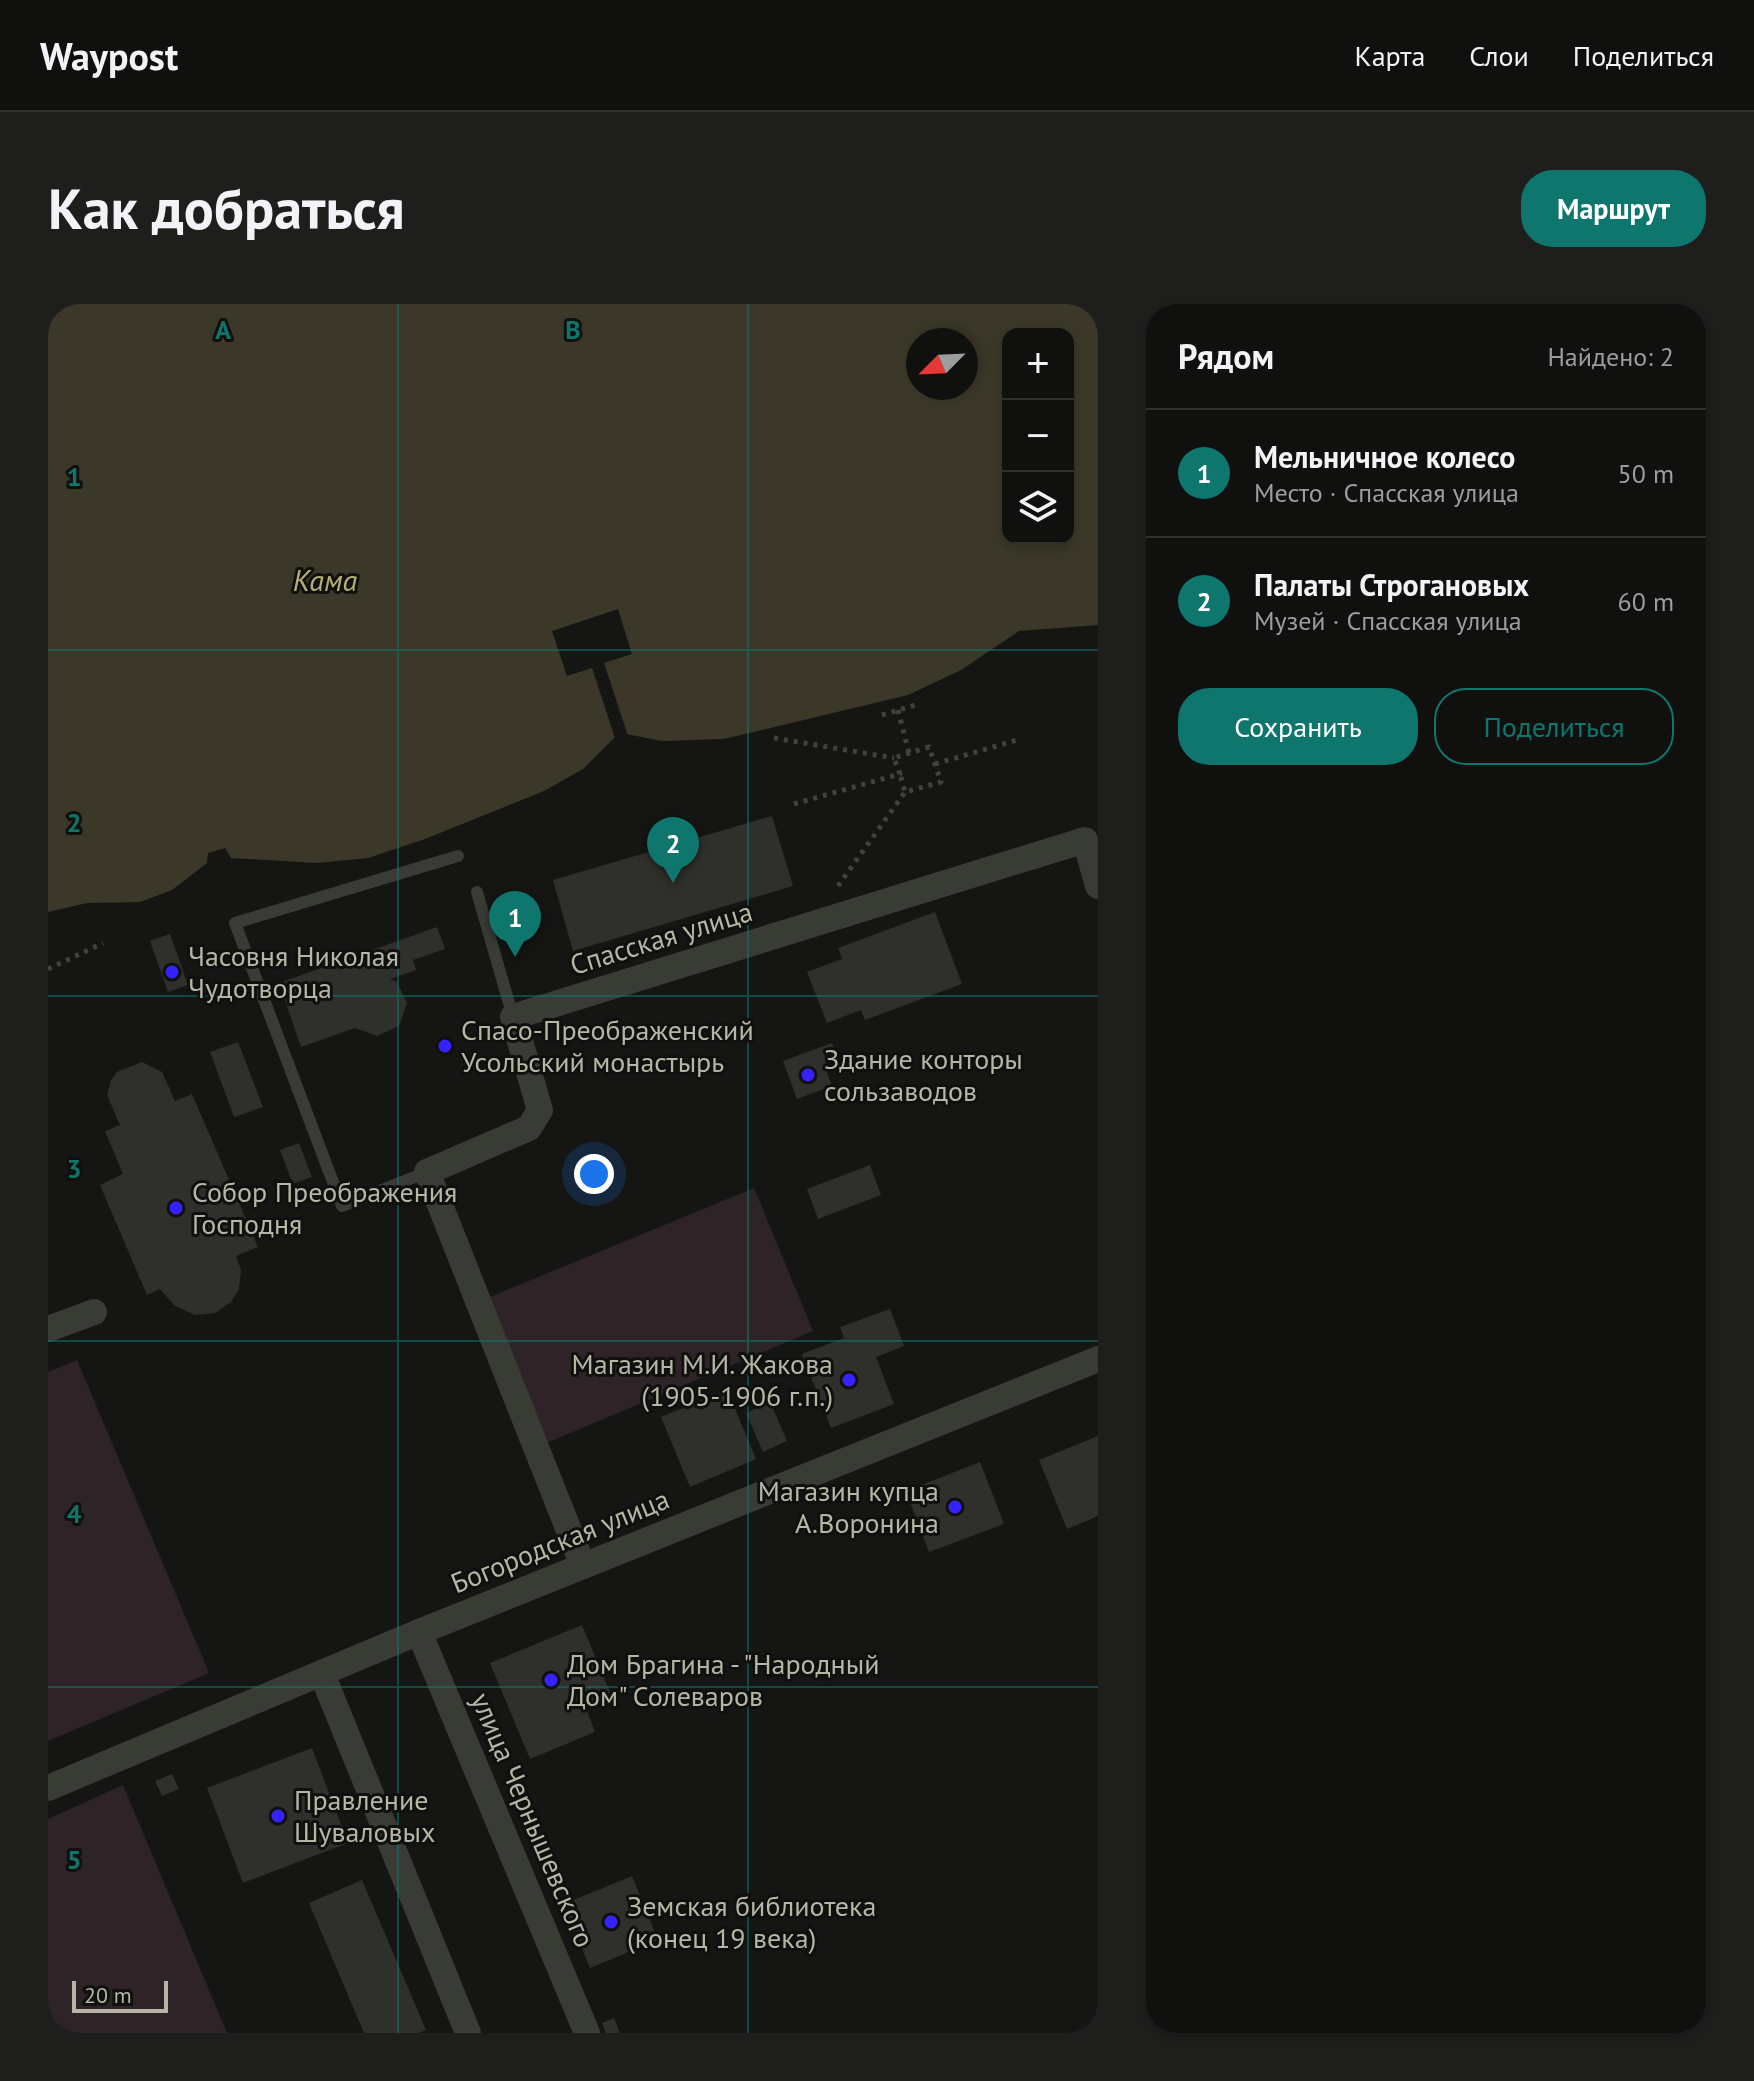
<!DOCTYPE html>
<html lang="ru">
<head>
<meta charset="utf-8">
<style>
  :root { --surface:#10100f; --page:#1e1e1d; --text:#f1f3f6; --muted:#9c9d9e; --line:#30302f; --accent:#0f766e }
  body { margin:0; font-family:"PT Sans",sans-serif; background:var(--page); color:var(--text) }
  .controls { position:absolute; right:24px; top:24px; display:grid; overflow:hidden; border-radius:16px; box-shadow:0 4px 12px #0003 }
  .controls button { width:72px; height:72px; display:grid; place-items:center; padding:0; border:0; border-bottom:2px solid var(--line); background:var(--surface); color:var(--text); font:40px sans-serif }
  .compass { position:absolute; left:858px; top:24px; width:72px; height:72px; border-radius:50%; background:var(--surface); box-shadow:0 4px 12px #0003; rotate:246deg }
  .scale { position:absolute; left:24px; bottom:20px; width:96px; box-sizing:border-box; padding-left:8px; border:4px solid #b5b7a4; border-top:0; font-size:22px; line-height:28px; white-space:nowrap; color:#b5b7a4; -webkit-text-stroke:6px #10110f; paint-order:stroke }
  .you { position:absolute; left:546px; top:870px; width:28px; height:28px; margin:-20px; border:6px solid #fff; border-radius:50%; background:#1a73e8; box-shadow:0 0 0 12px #1a73e833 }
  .badge { display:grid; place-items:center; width:52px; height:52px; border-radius:50%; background:var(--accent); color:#fff; font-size:26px; font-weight:700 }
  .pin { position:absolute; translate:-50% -66px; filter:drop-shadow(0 2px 4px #0008) }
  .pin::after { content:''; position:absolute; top:42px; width:28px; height:24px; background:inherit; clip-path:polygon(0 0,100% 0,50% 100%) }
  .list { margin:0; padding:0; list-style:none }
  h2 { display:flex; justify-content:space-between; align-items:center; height:104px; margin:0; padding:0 32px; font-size:34px }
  h2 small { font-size:26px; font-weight:400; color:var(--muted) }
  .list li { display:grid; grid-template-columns:52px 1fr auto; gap:24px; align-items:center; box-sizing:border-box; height:128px; padding:0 32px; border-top:2px solid var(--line) }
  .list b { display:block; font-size:30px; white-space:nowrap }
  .list p { margin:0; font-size:26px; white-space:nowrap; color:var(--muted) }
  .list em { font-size:26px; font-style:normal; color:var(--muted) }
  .actions { display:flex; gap:16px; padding:24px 32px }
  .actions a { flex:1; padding:18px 0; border:2px solid var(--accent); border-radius:32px; text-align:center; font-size:28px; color:var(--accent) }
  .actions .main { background:var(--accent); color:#fff }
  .icon { flex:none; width:44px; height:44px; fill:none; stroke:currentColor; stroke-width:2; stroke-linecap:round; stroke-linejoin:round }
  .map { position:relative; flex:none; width:1050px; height:1729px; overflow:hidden; border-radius:32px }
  header { display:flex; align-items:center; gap:48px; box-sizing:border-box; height:112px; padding:0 40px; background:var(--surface); border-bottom:2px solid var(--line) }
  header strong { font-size:38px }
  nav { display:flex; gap:44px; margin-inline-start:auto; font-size:28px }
  .intro { display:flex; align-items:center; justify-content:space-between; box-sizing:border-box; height:192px; padding:0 48px }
  h1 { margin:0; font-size:56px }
  .button { padding:20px 36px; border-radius:32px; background:var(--accent); color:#fff; font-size:28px; font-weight:700 }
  main { display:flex; gap:48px; padding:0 48px }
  aside { flex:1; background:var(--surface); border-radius:32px; box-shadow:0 4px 12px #0003 }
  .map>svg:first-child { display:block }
  .green { fill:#2e2428 }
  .water { fill:#3b3829; fill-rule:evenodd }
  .pier { fill:#151614 }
  .building { fill:#2f302c }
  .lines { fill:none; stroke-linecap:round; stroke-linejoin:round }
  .path { stroke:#41423a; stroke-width:5; stroke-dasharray:4 6; stroke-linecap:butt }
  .lane { stroke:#393b35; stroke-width:12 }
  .street { stroke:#393b35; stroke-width:26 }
  .grid { fill:none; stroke:#0f766e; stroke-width:2; stroke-opacity:0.55 }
  .poi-dot { fill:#3423ff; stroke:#10110f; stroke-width:3 }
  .labels { text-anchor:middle; stroke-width:6; stroke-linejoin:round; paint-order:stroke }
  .street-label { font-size:28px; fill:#b5b7a4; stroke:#10110f }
  .poi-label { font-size:28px; fill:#b5b7a4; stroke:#10110f; text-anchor:start }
  .water-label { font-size:30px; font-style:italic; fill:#b5ae78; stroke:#10110f }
  .grid-label { font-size:26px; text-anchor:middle; font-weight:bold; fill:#0f766e; stroke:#10110f; stroke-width:6; stroke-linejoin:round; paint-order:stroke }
</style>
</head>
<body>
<header>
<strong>Waypost</strong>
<nav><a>Карта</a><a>Слои</a><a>Поделиться</a></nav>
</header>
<div class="intro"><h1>Как добраться</h1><a class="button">Маршрут</a></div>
<main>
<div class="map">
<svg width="1050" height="1729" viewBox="0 0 1050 1729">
  <rect width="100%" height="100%" fill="#151614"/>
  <g class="green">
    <polygon points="706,884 765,1027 496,1140 442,993"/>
    <polygon points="29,1056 161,1369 0,1437 0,1068"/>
    <polygon points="75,1481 179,1729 0,1729 0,1515"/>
  </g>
  <path class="water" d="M0 0H1050V321L971 327 913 366 860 391 676 435 613 437 579 430 567 433 535 465 496 487 377 535 320 554 269 559 183 554 177 544 160 549 159 559 124 586 92 598 39 599 0 608ZM960 30H1020V234H960ZM870 36H918V84H870Z"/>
  <polygon class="pier" points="570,305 584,350 556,359 581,435 568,437 544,364 519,372 504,327"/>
  <g class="building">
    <polygon points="724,512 745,582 525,647 505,576"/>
    <polygon points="887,608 914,680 817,716 813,706 779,719 759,668 794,655 790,644"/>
    <polygon points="389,623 397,645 365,656 368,666 342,675 349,678 359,699 351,722 329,732 307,724 253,743 231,679"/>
    <polygon points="122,630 140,681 120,688 102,637"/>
    <polygon points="190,738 215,803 186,813 162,748"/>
    <polygon points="784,739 790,755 776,760 784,782 749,795 735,757"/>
    <polygon points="94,758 114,768 127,797 144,790 210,943 188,952 193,966 191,985 183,998 167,1009 147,1011 127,1002 112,985 99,991 52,881 75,870 57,827 72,821 59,791 63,776 69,768"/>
    <polygon points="251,839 264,873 245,880 232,846"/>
    <polygon points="822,861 833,891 770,915 759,885"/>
    <polygon points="842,1005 856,1042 828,1053 846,1100 783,1124 754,1050 796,1034 792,1023"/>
    <polygon points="679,1086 708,1155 642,1183 613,1113"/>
    <polygon points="722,1098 739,1137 715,1148 698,1109"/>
    <polygon points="1050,1132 1050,1212 1019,1225 991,1156"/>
    <polygon points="932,1158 956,1220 881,1248 858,1187"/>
    <polygon points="534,1321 564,1393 538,1404 547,1428 482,1455 442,1359"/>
    <polygon points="264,1444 300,1539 195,1579 159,1484"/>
    <polygon points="124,1470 131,1485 114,1492 107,1477"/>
    <polygon points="584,1572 610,1636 542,1664 516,1600"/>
    <polygon points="314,1576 378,1726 371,1729 316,1729 261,1599"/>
    <polygon points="566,1714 572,1729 558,1729 554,1719"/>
  </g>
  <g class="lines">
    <g class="path">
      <polyline points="850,406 861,449"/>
      <polyline points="834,411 867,401"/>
      <polyline points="726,434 846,454"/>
      <polyline points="887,460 969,436"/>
      <polyline points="746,500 852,470 846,454 881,443 893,478 857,488 852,470"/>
      <polyline points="790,582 857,488"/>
      <polyline points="0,665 55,639"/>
    </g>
    <g class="lane">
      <polyline points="429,588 465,713"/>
      <polyline points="379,868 294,902 187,619 410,552"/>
    </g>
    <g class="street">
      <polyline points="0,1025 46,1008"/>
      <polyline points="535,1262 379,868 481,824 492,806 465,713 1037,536 1050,582"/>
      <polyline points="371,1328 539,1729"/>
      <polyline points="274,1370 420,1729"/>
      <polyline points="0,1484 371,1328 1050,1055"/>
    </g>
  </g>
  <path class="grid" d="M350 0V1729M700 0V1729M0 346H1050M0 692H1050M0 1037H1050M0 1383H1050"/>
  <g class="poi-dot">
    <circle cx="124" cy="668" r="8"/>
    <circle cx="397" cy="742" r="8"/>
    <circle cx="760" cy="771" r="8"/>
    <circle cx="128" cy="904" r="8"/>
    <circle cx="801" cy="1076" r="8"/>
    <circle cx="907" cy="1203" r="8"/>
    <circle cx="503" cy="1376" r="8"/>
    <circle cx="230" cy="1512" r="8"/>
    <circle cx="563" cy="1618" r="8"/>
  </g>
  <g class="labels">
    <g class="street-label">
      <text transform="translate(613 634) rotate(-17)" y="10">Спасская улица</text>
      <text transform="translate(512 1237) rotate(-22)" y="10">Богородская улица</text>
      <text transform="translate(485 1516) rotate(67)" y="10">улица Чернышевского</text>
    </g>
    <g class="poi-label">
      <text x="140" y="662">Часовня Николая<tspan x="140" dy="32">Чудотворца</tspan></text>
      <text x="413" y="736">Спасо-Преображенский<tspan x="413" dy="32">Усольский монастырь</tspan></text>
      <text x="776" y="765">Здание конторы<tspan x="776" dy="32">сользаводов</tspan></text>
      <text x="144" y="898">Собор Преображения<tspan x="144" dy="32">Господня</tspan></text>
      <text x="785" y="1070" text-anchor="end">Магазин М.И. Жакова<tspan x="785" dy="32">(1905-1906 г.п.)</tspan></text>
      <text x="891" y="1197" text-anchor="end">Магазин купца<tspan x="891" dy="32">А.Воронина</tspan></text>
      <text x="519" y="1370">Дом Брагина - "Народный<tspan x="519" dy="32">Дом" Солеваров</tspan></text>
      <text x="246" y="1506">Правление<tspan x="246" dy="32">Шуваловых</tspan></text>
      <text x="579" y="1612">Земская библиотека<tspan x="579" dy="32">(конец 19 века)</tspan></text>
    </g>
    <g class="water-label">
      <text x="277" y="287">Кама</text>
    </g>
  </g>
  <g class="grid-label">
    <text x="175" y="35">A</text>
    <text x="525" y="35">B</text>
    <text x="26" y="182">1</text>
    <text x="26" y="528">2</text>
    <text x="26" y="874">3</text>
    <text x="26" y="1219">4</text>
    <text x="26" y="1565">5</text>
  </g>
</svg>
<div class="controls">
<button>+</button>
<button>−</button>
<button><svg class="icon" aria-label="layers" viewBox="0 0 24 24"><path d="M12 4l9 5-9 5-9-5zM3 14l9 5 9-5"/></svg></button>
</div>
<svg class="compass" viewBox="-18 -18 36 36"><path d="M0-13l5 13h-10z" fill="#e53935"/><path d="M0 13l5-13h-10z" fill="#9c9d9e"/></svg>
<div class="scale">20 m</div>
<div class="you"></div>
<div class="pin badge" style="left:467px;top:653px">1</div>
<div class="pin badge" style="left:625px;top:579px">2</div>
</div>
<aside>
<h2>Рядом<small>Найдено: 2</small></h2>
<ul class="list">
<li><span class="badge">1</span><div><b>Мельничное колесо</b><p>Место · Спасская улица</p></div><em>50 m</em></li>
<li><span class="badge">2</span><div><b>Палаты Строгановых</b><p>Музей · Спасская улица</p></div><em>60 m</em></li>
</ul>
<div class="actions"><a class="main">Сохранить</a><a>Поделиться</a></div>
</aside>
</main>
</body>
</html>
